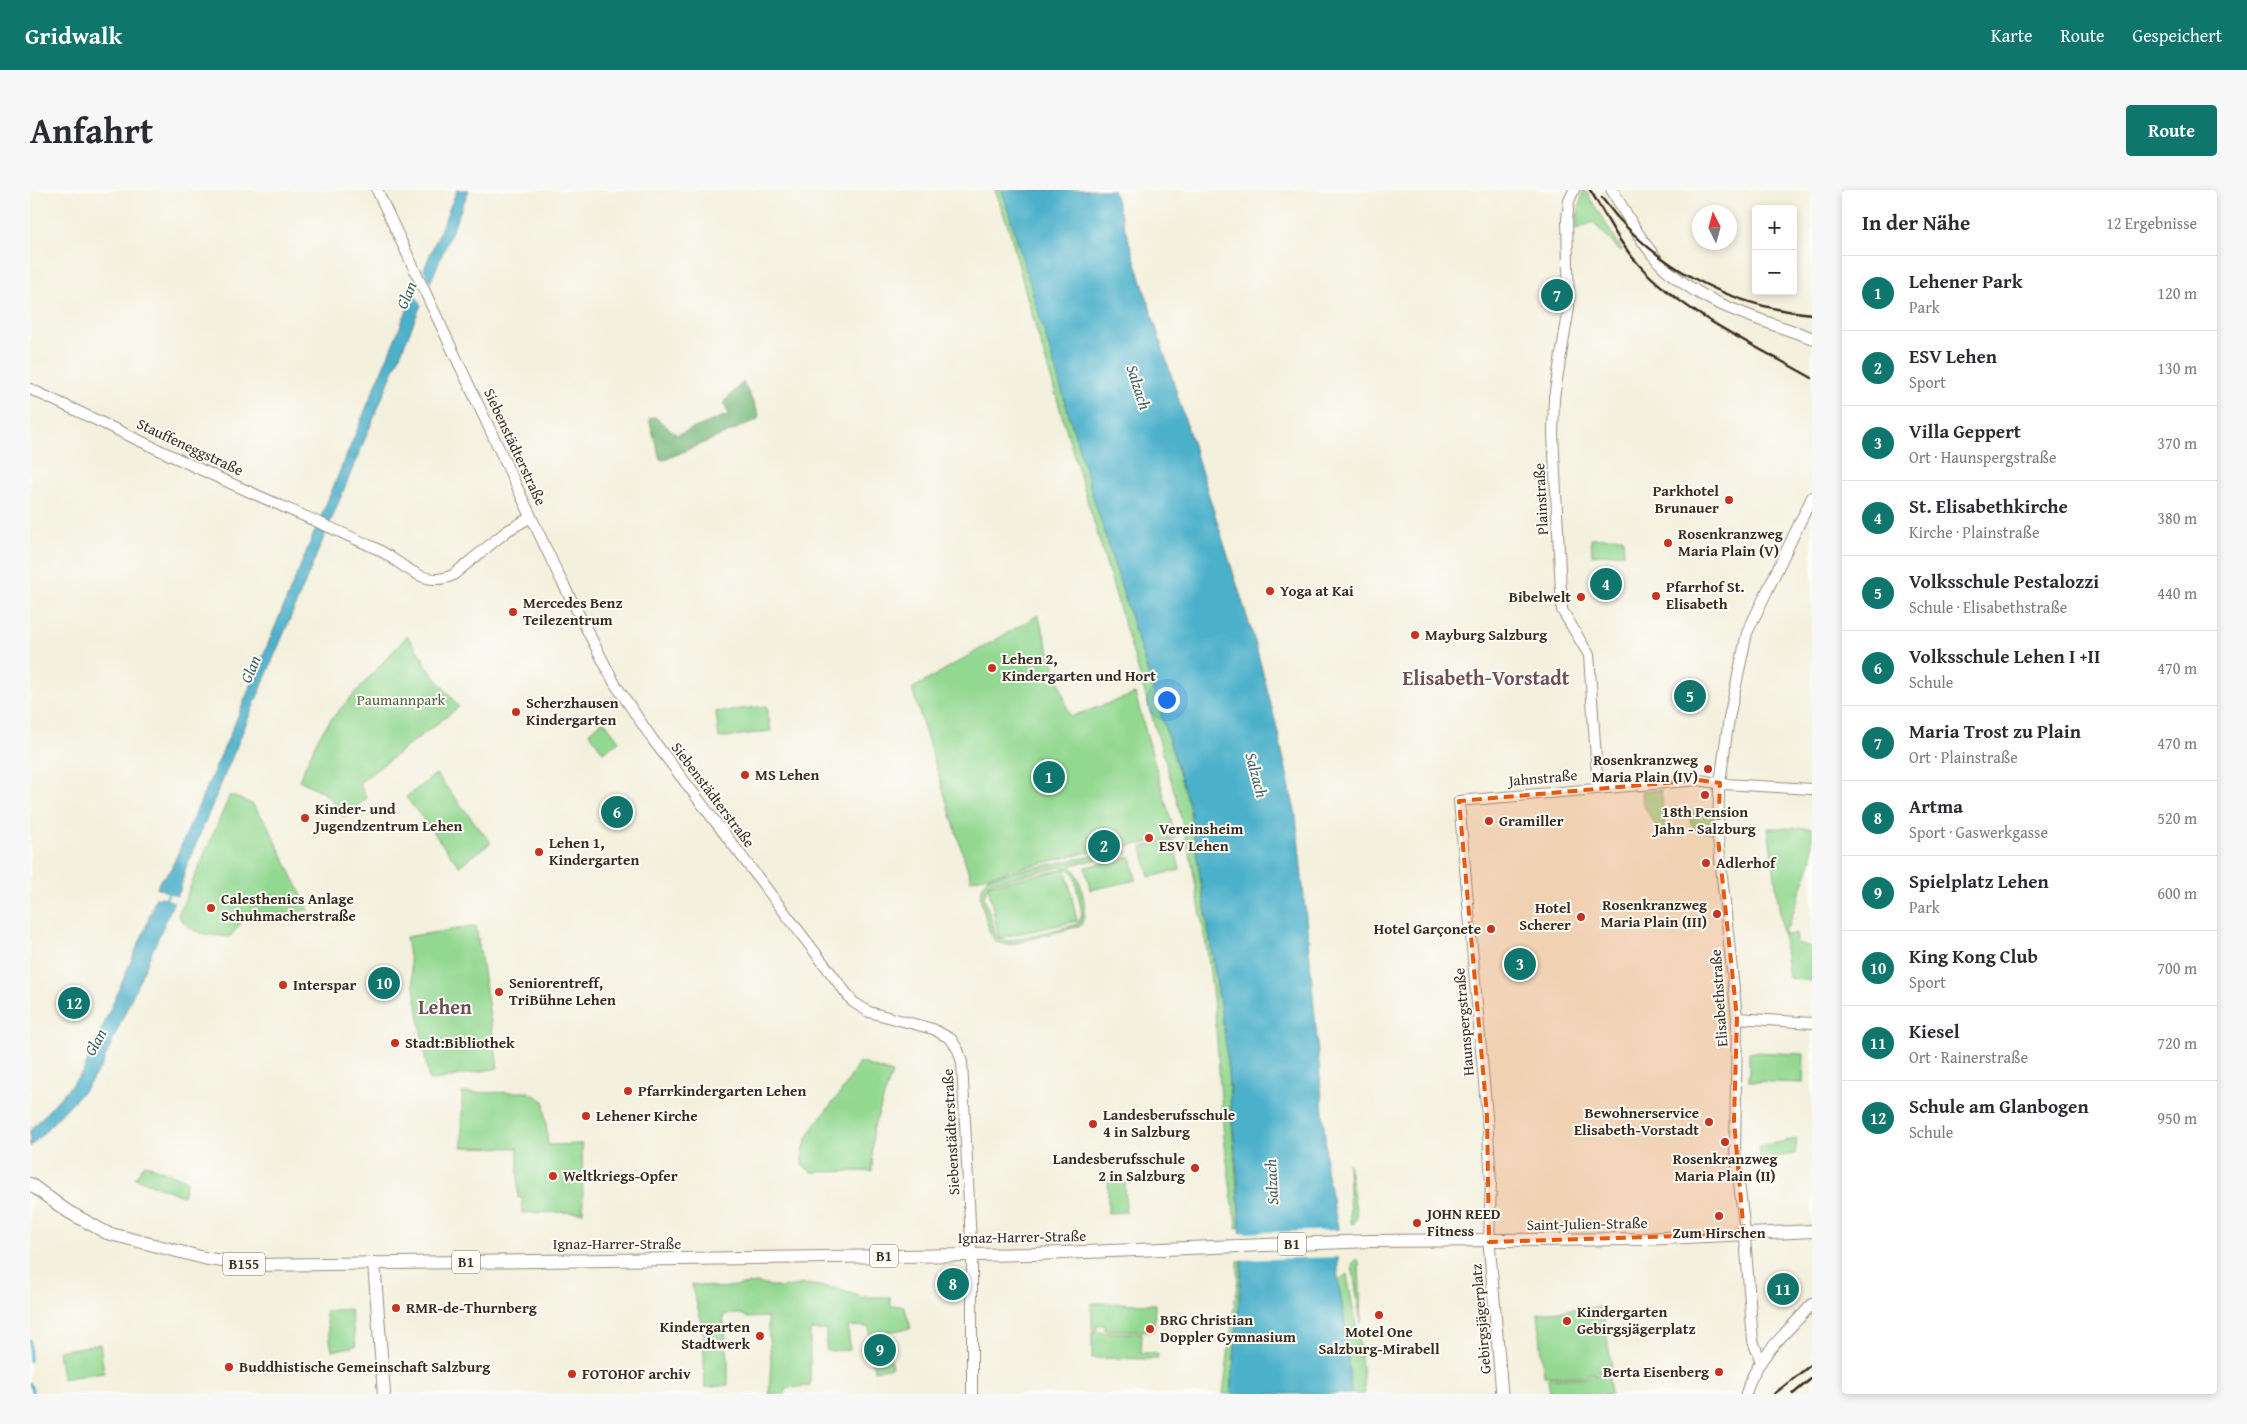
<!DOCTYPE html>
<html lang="de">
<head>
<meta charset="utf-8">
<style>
  :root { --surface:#fff; --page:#f7f7f7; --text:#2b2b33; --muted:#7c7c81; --line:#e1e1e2; --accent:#0f766e }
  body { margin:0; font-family:"Gentium Book Plus",serif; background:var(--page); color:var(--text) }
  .controls { position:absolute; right:15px; top:15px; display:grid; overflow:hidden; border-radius:5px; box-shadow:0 2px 8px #0003 }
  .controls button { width:45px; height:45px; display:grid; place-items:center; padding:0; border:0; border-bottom:1px solid var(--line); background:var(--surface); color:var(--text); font:25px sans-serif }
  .compass { position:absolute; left:1662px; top:15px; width:45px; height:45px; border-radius:50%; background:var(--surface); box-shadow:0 2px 8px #0003; rotate:354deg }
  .you { position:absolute; left:1136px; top:509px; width:18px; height:18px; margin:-12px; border:4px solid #fff; border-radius:50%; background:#1a73e8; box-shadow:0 0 0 8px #1a73e833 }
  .badge { display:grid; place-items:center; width:32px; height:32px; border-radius:50%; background:var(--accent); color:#fff; font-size:16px; font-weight:700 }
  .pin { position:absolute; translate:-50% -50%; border:2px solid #fff; box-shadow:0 1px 5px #0006 }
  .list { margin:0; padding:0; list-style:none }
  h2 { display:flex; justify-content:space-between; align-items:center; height:65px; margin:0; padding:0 20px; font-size:21px }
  h2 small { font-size:16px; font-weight:400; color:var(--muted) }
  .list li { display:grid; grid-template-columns:32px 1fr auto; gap:15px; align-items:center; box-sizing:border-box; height:75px; padding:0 20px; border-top:1px solid var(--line) }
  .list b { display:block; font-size:19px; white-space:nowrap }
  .list p { margin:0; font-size:16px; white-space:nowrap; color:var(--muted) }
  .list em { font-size:16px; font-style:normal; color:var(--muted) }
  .map { position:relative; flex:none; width:1782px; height:1204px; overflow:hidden; border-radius:5px }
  header { display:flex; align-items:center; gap:30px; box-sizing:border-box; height:70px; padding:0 25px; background:var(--accent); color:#fff }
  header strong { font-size:24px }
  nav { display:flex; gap:28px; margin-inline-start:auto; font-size:18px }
  .intro { display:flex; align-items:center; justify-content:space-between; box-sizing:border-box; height:120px; padding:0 30px }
  h1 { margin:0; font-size:35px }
  .button { padding:12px 22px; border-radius:5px; background:var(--accent); color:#fff; font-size:18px; font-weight:700 }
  main { display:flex; gap:30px; padding:0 30px }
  aside { flex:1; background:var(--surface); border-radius:5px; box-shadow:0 2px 8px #0003 }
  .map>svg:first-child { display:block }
  .green { fill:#93d891; stroke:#678158; fill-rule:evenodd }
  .forest { fill:#76b87b; stroke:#58714c }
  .water { fill:#4bb0ca; stroke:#436d74 }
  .pier { fill:#f3f0dd }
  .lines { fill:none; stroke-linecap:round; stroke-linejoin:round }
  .stream { stroke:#4bb0ca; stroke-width:2.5 }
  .tertiary-casing { stroke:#978d7e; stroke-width:12 }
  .secondary-casing { stroke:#978d7e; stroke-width:13 }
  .primary-casing { stroke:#978d7e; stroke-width:14 }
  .tertiary { stroke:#fff; stroke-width:10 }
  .secondary { stroke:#fff; stroke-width:11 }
  .primary { stroke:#fff; stroke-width:12 }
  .rail { stroke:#3b2a1e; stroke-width:2.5 }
  .marked { fill:#e8590c; fill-opacity:0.2; stroke:#e8590c; stroke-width:4; stroke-dasharray:10 6; stroke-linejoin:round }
  .poi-dot { fill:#c8321e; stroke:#fdfcf7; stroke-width:2 }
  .labels { text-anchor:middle; stroke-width:4; stroke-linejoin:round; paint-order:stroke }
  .shield { fill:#fdfcf7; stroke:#75695f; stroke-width:1 }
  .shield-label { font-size:14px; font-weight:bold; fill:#3b2a1e }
  .street-label { font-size:15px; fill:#3b2a1e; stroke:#fdfcf7 }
  .poi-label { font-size:15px; font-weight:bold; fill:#3b2a1e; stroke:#fdfcf7; text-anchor:start }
  .park-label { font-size:15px; fill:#555e40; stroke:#fdfcf7 }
  .water-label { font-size:16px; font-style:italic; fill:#416063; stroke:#fdfcf7 }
  .district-label { font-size:20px; font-weight:bold; fill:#705057; stroke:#fdfcf7 }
</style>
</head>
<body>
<header>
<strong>Gridwalk</strong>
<nav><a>Karte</a><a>Route</a><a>Gespeichert</a></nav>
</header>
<div class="intro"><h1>Anfahrt</h1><a class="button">Route</a></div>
<main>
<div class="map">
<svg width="1782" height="1204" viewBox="0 0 1782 1204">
  <rect width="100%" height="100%" fill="#fdfcf7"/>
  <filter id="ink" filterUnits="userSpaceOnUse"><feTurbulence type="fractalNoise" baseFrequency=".02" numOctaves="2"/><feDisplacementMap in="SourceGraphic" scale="10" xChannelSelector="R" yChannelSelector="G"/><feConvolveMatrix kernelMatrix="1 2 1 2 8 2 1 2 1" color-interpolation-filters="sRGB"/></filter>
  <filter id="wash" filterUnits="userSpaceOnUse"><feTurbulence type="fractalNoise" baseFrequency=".0096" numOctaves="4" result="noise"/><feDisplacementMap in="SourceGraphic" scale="20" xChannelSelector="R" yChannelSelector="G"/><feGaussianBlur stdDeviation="1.12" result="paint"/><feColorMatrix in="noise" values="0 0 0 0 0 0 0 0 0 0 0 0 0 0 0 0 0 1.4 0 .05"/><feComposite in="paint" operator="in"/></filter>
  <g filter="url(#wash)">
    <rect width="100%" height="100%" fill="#f3f0dd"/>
    <g class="green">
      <polygon points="965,0 972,0 978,14 1060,296 1159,615 1195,847 1210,1037 1207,1038 1206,1026 1204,1025 1194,948 1185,825 1178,766 1161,669 1146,607 1000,118 979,39"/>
      <polygon points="1553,0 1555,0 1592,60 1590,61 1563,32 1545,40"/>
      <polygon points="1593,347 1594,363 1562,365 1561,348"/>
      <polygon points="1008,425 1040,527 1105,504 1146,648 1055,663 941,690 882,499"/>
      <path d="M377 446 394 470 393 472 429 517 329 593 337 608 313 627C303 606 289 600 269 590L288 548 302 528Z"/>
      <polygon points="737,516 741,541 689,548 686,522"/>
      <polygon points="574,531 589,551 573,562 559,542"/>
      <polygon points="406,584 461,653 429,676 376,607"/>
      <polygon points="1631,600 1635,639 1628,640 1613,614 1612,601"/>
      <path d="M200 605 222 614 236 632 279 720 214 729 200 747C176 744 162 746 148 725Z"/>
      <polygon points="1662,620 1682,620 1682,642 1667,641 1661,633 1659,624 1663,624"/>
      <polygon points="1738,638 1782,638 1782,669 1758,737 1755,738 1754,745 1766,744 1767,753 1782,757 1782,791 1759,788"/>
      <polygon points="1143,650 1150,680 1119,687 1112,657"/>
      <path d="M1097 659 1098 663 1040 675C1051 684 1060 725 1050 736L978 755 966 752 960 743 950 708 952 698 958 687ZM1031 677 1039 679 1044 684 1052 724 1049 731 1045 735 978 751 967 747 954 707 958 695 969 748 1047 731 1036 679 958 695 963 692Z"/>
      <polygon points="1101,667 1106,690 1060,700 1055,677"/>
      <polygon points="446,736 468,878 399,891 376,747"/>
      <polygon points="1719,862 1774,864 1773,893 1719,891"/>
      <path d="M829 872 862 883 843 940 842 981 782 982 772 975C771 945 791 928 808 906 816 896 822 884 829 872Z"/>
      <polygon points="498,902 514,911 518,955 552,954 553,1022 492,1023 492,1008 488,1008 488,958 432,957 432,903"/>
      <polygon points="1767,949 1765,964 1730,969 1729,956"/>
      <polygon points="1318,973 1327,1026 1324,1034 1320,1032"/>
      <polygon points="115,974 157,990 153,1006 105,988"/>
      <polygon points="1078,989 1095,989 1096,1022 1078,1023"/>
      <polygon points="1326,1069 1329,1072 1331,1133 1322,1075"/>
      <polygon points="1208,1071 1212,1071 1201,1204 1193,1204 1208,1087"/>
      <polygon points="1317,1084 1330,1160 1335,1204 1321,1204 1315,1132 1308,1091"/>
      <polygon points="726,1093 751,1098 774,1094 805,1098 832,1107 860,1107 861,1116 874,1116 881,1138 856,1142 862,1177 844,1181 839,1137 818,1136 820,1160 796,1161 796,1140 780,1140 780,1196 755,1198 755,1204 739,1204 741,1170 737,1127 718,1128 711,1124 693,1125 698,1169 698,1195 675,1198 673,1137 661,1094 691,1098"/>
      <polygon points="1062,1113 1125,1114 1124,1141 1075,1140 1075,1135 1067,1135 1067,1140 1062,1140"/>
      <polygon points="1572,1117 1582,1178 1554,1186 1514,1186 1508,1123"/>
      <polygon points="320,1119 326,1156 302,1161 295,1121"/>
      <polygon points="1062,1142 1112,1143 1111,1163 1128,1163 1127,1169 1062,1168"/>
      <polygon points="70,1154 74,1182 32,1189 28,1161"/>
      <polygon points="1578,1182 1581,1204 1520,1204 1518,1188 1554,1188"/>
    </g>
    <polygon class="forest" points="713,192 729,224 727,230 634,270 630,269 619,229 625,227 647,245 699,224 693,213"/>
    <g class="water">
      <polygon points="427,0 439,0 155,680 150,701 147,706 127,698 130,690 140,681 205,533"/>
      <polygon points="972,0 1083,0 1225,452 1247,538 1266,626 1280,769 1295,945 1296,980 1308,1037 1308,1091 1315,1132 1321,1204 1201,1204 1212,1071 1207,984 1195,847 1159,615 1060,296"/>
      <polygon points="126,707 128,709 131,707 144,712 71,877 56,898 0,957 0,941 53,882 115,739"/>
    </g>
    <g class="pier">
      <polygon points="392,77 401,95 392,117 383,99"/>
      <polygon points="1311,1040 1310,1067 1209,1070 1208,1043"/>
    </g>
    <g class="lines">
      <g class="stream">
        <polyline points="135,712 139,701"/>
        <polyline points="0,1150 0,1171"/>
        <polyline points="0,1193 3,1204"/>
      </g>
    </g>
  </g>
  <g filter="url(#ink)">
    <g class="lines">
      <g class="tertiary-casing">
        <g id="tertiary">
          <polyline points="347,0 529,386 585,494 623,550 823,812 839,822 903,839 921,849 928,860 932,872 942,1072 942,1204"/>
          <polyline points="1544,0 1539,11 1537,30 1539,118 1524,207 1523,244 1532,420 1559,465 1568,598"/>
          <path d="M0 199C63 228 126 259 189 288 241 312 294 334 345 358 371 370 392 400 423 385L477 341 501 327"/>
          <polyline points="1707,828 1782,833"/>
          <polyline points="1459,1052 1461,992 1457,926 1429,611 1669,590 1693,594 1782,599"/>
          <polyline points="1731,1172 1723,1151 1714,1034 1705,960 1707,828 1688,648 1689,600 1699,528 1717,443 1782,307"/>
          <path d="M1716 1204C1724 1168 1759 1141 1782 1114"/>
        </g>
      </g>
      <g class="secondary-casing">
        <g id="secondary">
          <path d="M1582 0C1597 25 1610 51 1630 73 1669 114 1730 129 1782 148"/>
          <polyline points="1459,1052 1472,1204"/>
        </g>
      </g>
      <g class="primary-casing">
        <g id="primary">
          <polyline points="0,994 37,1021 77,1043 178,1069 226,1075 1004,1064 1341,1051 1613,1049 1782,1041"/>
          <polyline points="344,1073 354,1204"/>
        </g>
      </g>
      <use href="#tertiary" class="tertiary"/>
      <use href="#secondary" class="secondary"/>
      <use href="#primary" class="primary"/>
      <g class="rail">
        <path d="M1560 0C1576 25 1589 54 1610 76 1653 123 1726 156 1782 188"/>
        <path d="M1572 8C1621 75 1699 117 1782 124"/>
        <polyline points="1744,1204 1782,1174"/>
        <polyline points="1763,1204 1782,1188"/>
      </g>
    </g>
  </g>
  <path class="marked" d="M1669 590 1690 593 1688 648 1707 828 1704 931 1714 1044 1459 1052 1457 926 1429 611Z"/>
  <g class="poi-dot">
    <circle cx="1699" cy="310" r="5"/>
    <circle cx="1638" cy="353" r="5"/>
    <circle cx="1240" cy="401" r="5"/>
    <circle cx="1626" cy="406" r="5"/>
    <circle cx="1551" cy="407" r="5"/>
    <circle cx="483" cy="422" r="5"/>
    <circle cx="1385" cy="445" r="5"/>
    <circle cx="962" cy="478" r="5"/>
    <circle cx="486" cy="522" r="5"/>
    <circle cx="1678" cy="579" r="5"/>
    <circle cx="715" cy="585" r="5"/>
    <circle cx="1675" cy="605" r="5"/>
    <circle cx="275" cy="628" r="5"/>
    <circle cx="1459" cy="631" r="5"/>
    <circle cx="1119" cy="648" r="5"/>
    <circle cx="509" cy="662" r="5"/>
    <circle cx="1676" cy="673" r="5"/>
    <circle cx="181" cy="718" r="5"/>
    <circle cx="1687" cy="724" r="5"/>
    <circle cx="1551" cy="727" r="5"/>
    <circle cx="1461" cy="739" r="5"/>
    <circle cx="253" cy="795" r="5"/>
    <circle cx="469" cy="802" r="5"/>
    <circle cx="365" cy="853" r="5"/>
    <circle cx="598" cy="901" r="5"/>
    <circle cx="556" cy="926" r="5"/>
    <circle cx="1679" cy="932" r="5"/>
    <circle cx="1063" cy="934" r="5"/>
    <circle cx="1695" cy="952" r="5"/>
    <circle cx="1165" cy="978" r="5"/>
    <circle cx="523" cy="986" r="5"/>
    <circle cx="1689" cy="1026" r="5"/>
    <circle cx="1387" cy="1033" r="5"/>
    <circle cx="366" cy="1118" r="5"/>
    <circle cx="1349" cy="1125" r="5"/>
    <circle cx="1537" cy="1131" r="5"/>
    <circle cx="1120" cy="1139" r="5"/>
    <circle cx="730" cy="1146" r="5"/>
    <circle cx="199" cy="1177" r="5"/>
    <circle cx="1689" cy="1182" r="5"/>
    <circle cx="542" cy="1184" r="5"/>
  </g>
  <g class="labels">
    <g class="shield">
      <rect x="1248" y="1042.5" width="28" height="23" rx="4"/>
      <rect x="840" y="1054.5" width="28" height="23" rx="4"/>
      <rect x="422" y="1060.5" width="28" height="23" rx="4"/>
      <rect x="193" y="1062.5" width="42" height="23" rx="4"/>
    </g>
    <g class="shield-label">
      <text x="1262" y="1059">B1</text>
      <text x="854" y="1071">B1</text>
      <text x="436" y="1077">B1</text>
      <text x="214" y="1079">B155</text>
    </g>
    <g class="street-label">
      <text transform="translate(160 257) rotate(25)" y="5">Stauffeneggstraße</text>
      <text transform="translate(485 257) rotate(65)" y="5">Siebenstädterstraße</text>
      <text transform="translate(1511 309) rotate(-93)" y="5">Plainstraße</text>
      <text transform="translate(1513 588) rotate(-5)" y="5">Jahnstraße</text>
      <text transform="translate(683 605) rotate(53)" y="5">Siebenstädterstraße</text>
      <text transform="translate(1689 808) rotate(-94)" y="5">Elisabethstraße</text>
      <text transform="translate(1434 832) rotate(-95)" y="5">Haunspergstraße</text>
      <text transform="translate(921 942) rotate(-93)" y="5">Siebenstädterstraße</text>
      <text transform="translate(1557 1034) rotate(-1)" y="5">Saint-Julien-Straße</text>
      <text transform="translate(992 1047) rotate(-1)" y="5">Ignaz-Harrer-Straße</text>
      <text x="587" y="1059">Ignaz-Harrer-Straße</text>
      <text transform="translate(1451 1129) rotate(-95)" y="5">Gebirgsjägerplatz</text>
    </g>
    <g class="poi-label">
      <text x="1689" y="306" text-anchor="end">Parkhotel<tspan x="1689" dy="17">Brunauer</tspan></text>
      <text x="1648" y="349">Rosenkranzweg<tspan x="1648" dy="17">Maria Plain (V)</tspan></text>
      <text x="1636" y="402">Pfarrhof St.<tspan x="1636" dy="17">Elisabeth</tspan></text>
      <text x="1250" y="406">Yoga at Kai</text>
      <text x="1541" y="412" text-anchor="end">Bibelwelt</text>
      <text x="493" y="418">Mercedes Benz<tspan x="493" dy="17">Teilezentrum</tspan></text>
      <text x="1395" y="450">Mayburg Salzburg</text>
      <text x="972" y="474">Lehen 2,<tspan x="972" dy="17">Kindergarten und Hort</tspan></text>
      <text x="496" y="518">Scherzhausen<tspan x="496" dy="17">Kindergarten</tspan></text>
      <text x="1668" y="575" text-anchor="end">Rosenkranzweg<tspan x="1668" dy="17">Maria Plain (IV)</tspan></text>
      <text x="725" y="590">MS Lehen</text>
      <text x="285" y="624">Kinder- und<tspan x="285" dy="17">Jugendzentrum Lehen</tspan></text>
      <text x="1675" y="627" text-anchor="middle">18th Pension<tspan x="1675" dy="17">Jahn - Salzburg</tspan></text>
      <text x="1469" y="636">Gramiller</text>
      <text x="1129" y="644">Vereinsheim<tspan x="1129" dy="17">ESV Lehen</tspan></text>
      <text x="519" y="658">Lehen 1,<tspan x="519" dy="17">Kindergarten</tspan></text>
      <text x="1686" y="678">Adlerhof</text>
      <text x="191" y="714">Calesthenics Anlage<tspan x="191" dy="17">Schuhmacherstraße</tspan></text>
      <text x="1677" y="720" text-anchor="end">Rosenkranzweg<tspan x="1677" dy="17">Maria Plain (III)</tspan></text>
      <text x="1541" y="723" text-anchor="end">Hotel<tspan x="1541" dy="17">Scherer</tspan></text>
      <text x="1451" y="744" text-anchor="end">Hotel Garçonete</text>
      <text x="479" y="798">Seniorentreff,<tspan x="479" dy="17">TriBühne Lehen</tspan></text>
      <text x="263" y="800">Interspar</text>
      <text x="375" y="858">Stadt:Bibliothek</text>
      <text x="608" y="906">Pfarrkindergarten Lehen</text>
      <text x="1669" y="928" text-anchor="end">Bewohnerservice<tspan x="1669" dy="17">Elisabeth-Vorstadt</tspan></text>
      <text x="1073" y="930">Landesberufsschule<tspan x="1073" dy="17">4 in Salzburg</tspan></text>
      <text x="566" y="931">Lehener Kirche</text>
      <text x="1155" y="974" text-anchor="end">Landesberufsschule<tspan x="1155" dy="17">2 in Salzburg</tspan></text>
      <text x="1695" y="974" text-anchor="middle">Rosenkranzweg<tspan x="1695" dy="17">Maria Plain (II)</tspan></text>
      <text x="533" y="991">Weltkriegs-Opfer</text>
      <text x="1397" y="1029">JOHN REED<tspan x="1397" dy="17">Fitness</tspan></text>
      <text x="1689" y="1048" text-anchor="middle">Zum Hirschen</text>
      <text x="376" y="1123">RMR-de-Thurnberg</text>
      <text x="1547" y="1127">Kindergarten<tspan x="1547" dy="17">Gebirgsjägerplatz</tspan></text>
      <text x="1130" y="1135">BRG Christian<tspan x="1130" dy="17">Doppler Gymnasium</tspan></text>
      <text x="720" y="1142" text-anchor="end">Kindergarten<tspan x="720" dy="17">Stadtwerk</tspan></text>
      <text x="1349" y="1147" text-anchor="middle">Motel One<tspan x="1349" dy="17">Salzburg-Mirabell</tspan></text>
      <text x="209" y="1182">Buddhistische Gemeinschaft Salzburg</text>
      <text x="1679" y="1187" text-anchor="end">Berta Eisenberg</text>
      <text x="552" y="1189">FOTOHOF archiv</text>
    </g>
    <g class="park-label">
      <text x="371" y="515">Paumannpark</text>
    </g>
    <g class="water-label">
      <text transform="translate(376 105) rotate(-67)" y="6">Glan</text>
      <text transform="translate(1109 197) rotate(72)" y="6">Salzach</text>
      <text transform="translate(220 479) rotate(-67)" y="6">Glan</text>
      <text transform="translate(1227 585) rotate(75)" y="6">Salzach</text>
      <text transform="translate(65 852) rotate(-61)" y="6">Glan</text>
      <text transform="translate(1241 992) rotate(-93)" y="6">Salzach</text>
    </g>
    <g class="district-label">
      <text x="1456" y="495">Elisabeth-Vorstadt</text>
      <text x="415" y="824">Lehen</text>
    </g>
  </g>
</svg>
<div class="controls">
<button>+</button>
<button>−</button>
</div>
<svg class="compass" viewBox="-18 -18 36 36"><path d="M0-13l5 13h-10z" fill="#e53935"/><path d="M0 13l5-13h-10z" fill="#7c7c81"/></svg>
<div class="you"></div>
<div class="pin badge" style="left:1019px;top:587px">1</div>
<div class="pin badge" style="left:1074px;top:656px">2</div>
<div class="pin badge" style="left:1490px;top:774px">3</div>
<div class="pin badge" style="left:1576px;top:394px">4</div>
<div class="pin badge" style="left:1660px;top:506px">5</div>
<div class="pin badge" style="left:587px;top:622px">6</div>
<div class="pin badge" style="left:1527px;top:105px">7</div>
<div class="pin badge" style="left:923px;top:1094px">8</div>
<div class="pin badge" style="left:850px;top:1160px">9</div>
<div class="pin badge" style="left:354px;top:793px">10</div>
<div class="pin badge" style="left:1753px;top:1099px">11</div>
<div class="pin badge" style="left:44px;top:813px">12</div>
</div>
<aside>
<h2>In der Nähe<small>12 Ergebnisse</small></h2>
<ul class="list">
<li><span class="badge">1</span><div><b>Lehener Park</b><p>Park</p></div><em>120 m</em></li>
<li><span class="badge">2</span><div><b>ESV Lehen</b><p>Sport</p></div><em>130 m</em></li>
<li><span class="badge">3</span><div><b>Villa Geppert</b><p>Ort · Haunspergstraße</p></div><em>370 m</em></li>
<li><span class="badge">4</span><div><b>St. Elisabethkirche</b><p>Kirche · Plainstraße</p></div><em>380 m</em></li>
<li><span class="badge">5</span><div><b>Volksschule Pestalozzi</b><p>Schule · Elisabethstraße</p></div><em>440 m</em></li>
<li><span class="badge">6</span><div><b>Volksschule Lehen I +II</b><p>Schule</p></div><em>470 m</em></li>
<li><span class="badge">7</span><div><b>Maria Trost zu Plain</b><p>Ort · Plainstraße</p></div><em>470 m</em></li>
<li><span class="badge">8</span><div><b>Artma</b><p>Sport · Gaswerkgasse</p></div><em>520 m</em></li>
<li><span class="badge">9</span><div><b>Spielplatz Lehen</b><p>Park</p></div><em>600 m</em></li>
<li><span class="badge">10</span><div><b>King Kong Club</b><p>Sport</p></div><em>700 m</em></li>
<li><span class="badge">11</span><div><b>Kiesel</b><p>Ort · Rainerstraße</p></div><em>720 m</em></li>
<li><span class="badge">12</span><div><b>Schule am Glanbogen</b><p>Schule</p></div><em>950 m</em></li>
</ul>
</aside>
</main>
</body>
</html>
